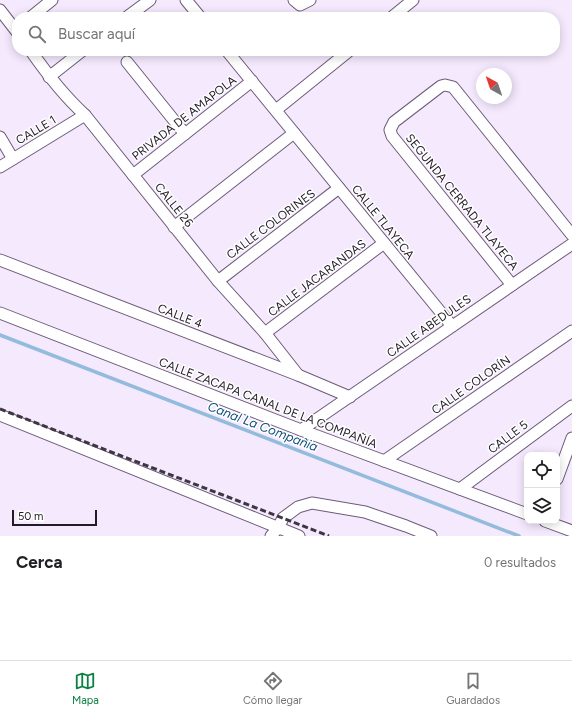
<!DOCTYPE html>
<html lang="es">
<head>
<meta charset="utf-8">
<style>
  :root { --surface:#fff; --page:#f2f2f2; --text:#202124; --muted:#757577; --line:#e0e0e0; --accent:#0b8043 }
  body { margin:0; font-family:Figtree,sans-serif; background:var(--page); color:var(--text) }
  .controls { position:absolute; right:12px; bottom:12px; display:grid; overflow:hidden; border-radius:8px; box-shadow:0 2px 10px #0003 }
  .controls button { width:36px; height:36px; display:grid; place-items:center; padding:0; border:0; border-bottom:1px solid var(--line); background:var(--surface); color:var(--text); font:20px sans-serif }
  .compass { position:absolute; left:476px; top:68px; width:36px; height:36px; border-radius:50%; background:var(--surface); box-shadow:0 2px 10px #0003; rotate:320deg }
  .scale { position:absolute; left:12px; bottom:10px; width:85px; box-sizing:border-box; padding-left:4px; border:2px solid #221b26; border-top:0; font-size:11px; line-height:14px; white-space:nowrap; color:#221b26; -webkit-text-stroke:3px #fff; paint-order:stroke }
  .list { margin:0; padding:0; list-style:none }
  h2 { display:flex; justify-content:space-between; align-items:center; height:52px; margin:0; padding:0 16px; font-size:17px }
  h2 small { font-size:13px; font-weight:400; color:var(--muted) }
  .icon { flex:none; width:22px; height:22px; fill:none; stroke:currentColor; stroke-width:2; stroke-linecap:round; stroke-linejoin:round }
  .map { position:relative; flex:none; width:572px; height:536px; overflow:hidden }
  .search { position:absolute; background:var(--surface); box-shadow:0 2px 10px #0003; left:12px; right:12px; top:12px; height:44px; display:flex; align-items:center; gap:10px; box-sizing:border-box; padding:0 14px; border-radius:16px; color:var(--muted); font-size:15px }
  .sheet { height:124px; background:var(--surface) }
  nav { display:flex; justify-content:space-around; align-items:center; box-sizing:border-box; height:56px; border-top:1px solid var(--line); background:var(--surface); font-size:11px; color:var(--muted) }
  nav a { display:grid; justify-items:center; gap:2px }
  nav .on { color:var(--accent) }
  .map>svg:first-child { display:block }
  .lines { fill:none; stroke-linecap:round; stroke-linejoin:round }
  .stream { stroke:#93bbdc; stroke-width:3.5 }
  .minor-casing { stroke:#6d5c78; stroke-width:13 }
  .minor { stroke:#fff; stroke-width:11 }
  .rail { stroke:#3e3743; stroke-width:3; stroke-dasharray:6 3; stroke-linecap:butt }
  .labels { text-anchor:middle; stroke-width:3; stroke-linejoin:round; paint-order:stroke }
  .street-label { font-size:12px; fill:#221b26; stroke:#fff }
  .water-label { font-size:13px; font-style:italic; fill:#0e517a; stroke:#fff }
</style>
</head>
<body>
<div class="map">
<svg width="572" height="536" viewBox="0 0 572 536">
  <rect width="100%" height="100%" fill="#f5e9fe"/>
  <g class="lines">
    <polyline class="stream" points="0,335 519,536"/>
    <g class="minor-casing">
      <g id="minor">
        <polyline points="186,0 200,17"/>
        <polyline points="294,0 300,5 310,0"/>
        <polyline points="0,10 17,32"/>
        <polyline points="31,17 52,0"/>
        <polyline points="127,17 150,0"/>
        <polyline points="392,17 413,0"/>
        <path d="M31 51C47 74 64 96 85 115L218 281 265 333 298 375"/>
        <polyline points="227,51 452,326"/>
        <polyline points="127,62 185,134"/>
        <polyline points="49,77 82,51"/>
        <polyline points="276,110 349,51"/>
        <polyline points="0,137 13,159"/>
        <polyline points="0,167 85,115"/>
        <polyline points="133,175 252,81"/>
        <polyline points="174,227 294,133"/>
        <polyline points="0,260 298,375 350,397"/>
        <polyline points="218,281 339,188"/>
        <polyline points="512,285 392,136 390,130 394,122 441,86 445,85 453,87 572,235"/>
        <polyline points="0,313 301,430 527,514"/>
        <polyline points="265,333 384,243"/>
        <polyline points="0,415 299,536"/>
        <polyline points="301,430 572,244"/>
        <polyline points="384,461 572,331"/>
        <polyline points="557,479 572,438"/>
        <polyline points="460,489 572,406"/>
        <polyline points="545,521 572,531"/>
        <polyline points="271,536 278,528 283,518 298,507 312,503 365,512 406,526 431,536"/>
      </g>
    </g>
    <use href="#minor" class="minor"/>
    <polyline class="rail" points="0,409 329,536"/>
  </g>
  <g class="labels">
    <g class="street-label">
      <text transform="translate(184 118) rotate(-38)" y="4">PRIVADA DE AMAPOLA</text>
      <text transform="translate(36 130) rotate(-31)" y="4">CALLE 1</text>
      <text transform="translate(462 202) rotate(51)" y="4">SEGUNDA CERRADA TLAYECA</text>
      <text transform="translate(174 205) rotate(51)" y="4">CALLE 26</text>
      <text transform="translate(383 222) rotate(51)" y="4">CALLE TLAYECA</text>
      <text transform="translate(271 224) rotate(-37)" y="4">CALLE COLORINES</text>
      <text transform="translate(317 278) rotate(-37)" y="4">CALLE JACARANDAS</text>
      <text transform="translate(180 316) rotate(21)" y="4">CALLE 4</text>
      <text transform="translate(429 326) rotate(-35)" y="4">CALLE ABEDULES</text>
      <text transform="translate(471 385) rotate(-35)" y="4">CALLE COLORÍN</text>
      <text transform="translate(268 403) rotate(21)" y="4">CALLE ZACAPA CANAL DE LA COMPAÑÍA</text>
      <text transform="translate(508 437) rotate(-37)" y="4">CALLE 5</text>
    </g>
    <g class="water-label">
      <text transform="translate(263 426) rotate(21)" y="5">Canal La Compañia</text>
    </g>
  </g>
</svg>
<div class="controls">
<button><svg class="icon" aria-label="locate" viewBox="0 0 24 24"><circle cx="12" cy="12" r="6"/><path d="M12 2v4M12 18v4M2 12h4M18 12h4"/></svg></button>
<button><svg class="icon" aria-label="layers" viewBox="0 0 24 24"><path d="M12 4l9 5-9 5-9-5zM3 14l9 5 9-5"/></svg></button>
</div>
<svg class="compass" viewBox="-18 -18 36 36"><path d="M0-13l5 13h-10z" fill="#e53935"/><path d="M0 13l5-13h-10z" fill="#757577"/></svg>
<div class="scale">50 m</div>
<div class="search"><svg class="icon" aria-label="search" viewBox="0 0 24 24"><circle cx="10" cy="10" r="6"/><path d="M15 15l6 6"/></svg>Buscar aquí</div>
</div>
<section class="sheet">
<h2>Cerca<small>0 resultados</small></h2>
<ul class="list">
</ul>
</section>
<nav>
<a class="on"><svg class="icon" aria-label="map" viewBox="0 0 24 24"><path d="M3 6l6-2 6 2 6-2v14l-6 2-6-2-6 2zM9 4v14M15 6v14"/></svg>Mapa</a>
<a><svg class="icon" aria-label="directions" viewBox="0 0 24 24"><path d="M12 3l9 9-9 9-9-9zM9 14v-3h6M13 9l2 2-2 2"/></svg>Cómo llegar</a>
<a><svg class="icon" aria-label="saved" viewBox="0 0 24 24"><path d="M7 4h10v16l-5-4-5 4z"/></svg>Guardados</a>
</nav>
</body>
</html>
